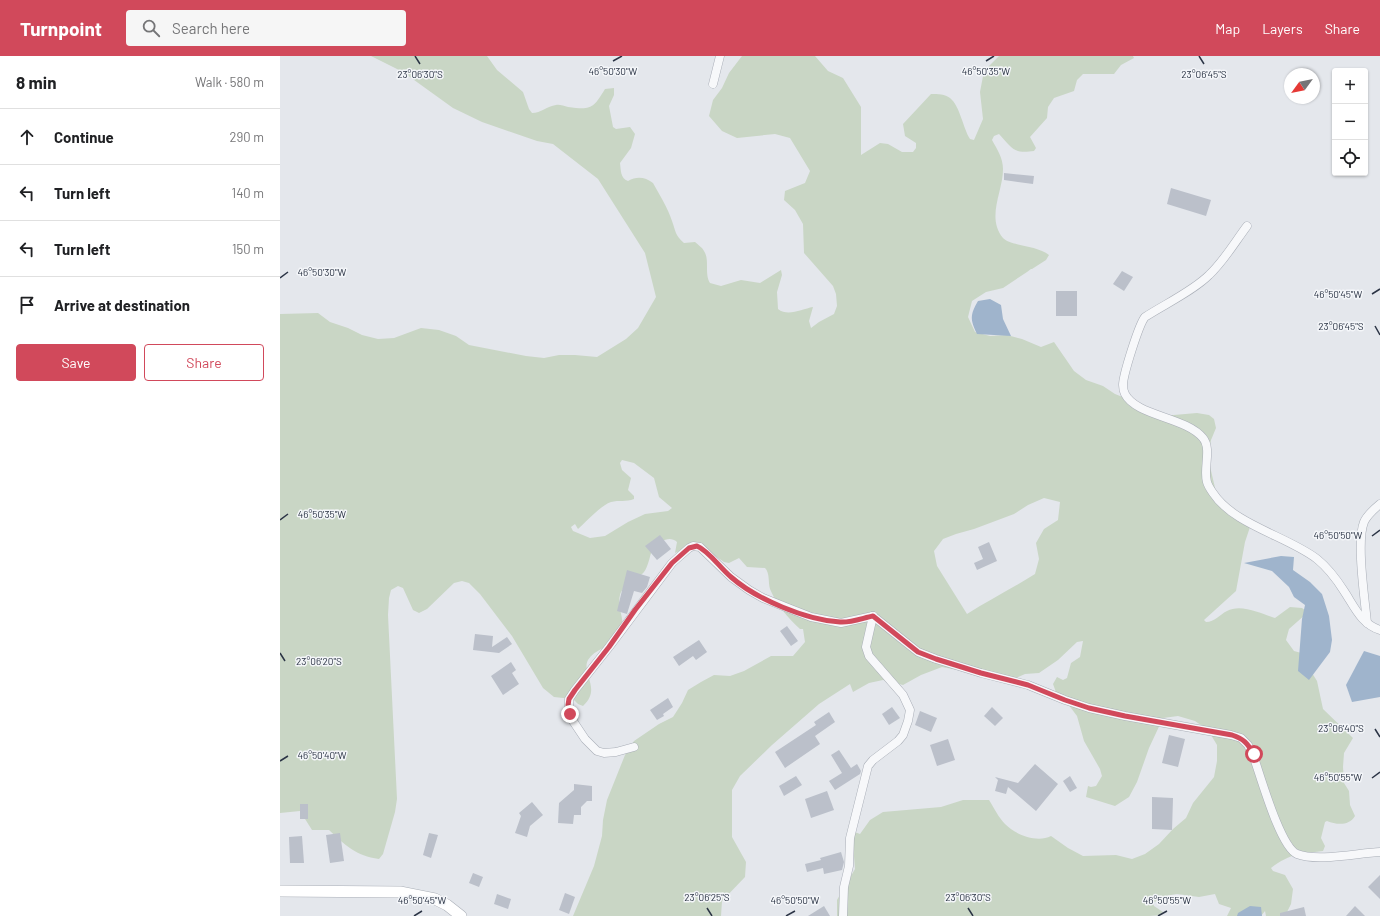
<!DOCTYPE html>
<html lang="en">
<head>
<meta charset="utf-8">
<style>
  :root { --surface:#fff; --page:#f6f6f6; --text:#202124; --muted:#757577; --line:#e0e0e0; --accent:#d1495b }
  body { margin:0; font-family:Barlow,sans-serif; background:var(--page); color:var(--text) }
  .controls { position:absolute; right:12px; top:12px; display:grid; overflow:hidden; border-radius:4px; box-shadow:0 1px 3px #0004 }
  .controls button { width:36px; height:36px; display:grid; place-items:center; padding:0; border:0; border-bottom:1px solid var(--line); background:var(--surface); color:var(--text); font:20px sans-serif }
  .compass { position:absolute; left:1004px; top:12px; width:36px; height:36px; border-radius:50%; background:var(--surface); box-shadow:0 1px 3px #0004; rotate:237deg }
  .stop { position:absolute; width:12px; height:12px; margin:-9px; border:3px solid #d1495b; border-radius:50%; background:#fff }
  .stop.end { background:#d1495b; border-color:#fff; box-shadow:0 1px 4px #0008 }
  .list { margin:0; padding:0; list-style:none }
  h2 { display:flex; justify-content:space-between; align-items:center; height:52px; margin:0; padding:0 16px; font-size:17px }
  h2 small { font-size:13px; font-weight:400; color:var(--muted) }
  .list li { display:grid; grid-template-columns:26px 1fr auto; gap:12px; align-items:center; box-sizing:border-box; height:56px; padding:0 16px; border-top:1px solid var(--line) }
  .list b { display:block; font-size:15px; white-space:nowrap }
  .list em { font-size:13px; font-style:normal; color:var(--muted) }
  .actions { display:flex; gap:8px; padding:12px 16px }
  .actions a { flex:1; padding:9px 0; border:1px solid var(--accent); border-radius:4px; text-align:center; font-size:14px; color:var(--accent) }
  .actions .main { background:var(--accent); color:#fff }
  .icon { flex:none; width:22px; height:22px; fill:none; stroke:currentColor; stroke-width:2; stroke-linecap:round; stroke-linejoin:round }
  .map { position:relative; flex:none; width:1100px; height:860px; overflow:hidden }
  header { display:flex; align-items:center; gap:24px; box-sizing:border-box; height:56px; padding:0 20px; background:var(--accent); color:#fff }
  header strong { font-size:19px }
  nav { display:flex; gap:22px; margin-inline-start:auto; font-size:14px }
  .search { width:280px; height:36px; background:var(--page); display:flex; align-items:center; gap:10px; box-sizing:border-box; padding:0 14px; border-radius:4px; color:var(--muted); font-size:15px }
  main { display:flex }
  aside { flex:1; background:var(--surface) }
  .map>svg:first-child { display:block }
  .green { fill:#c9d6c5; fill-rule:evenodd }
  .water { fill:#9fb4cc }
  .building { fill:#bbc0ca }
  .lines { fill:none; stroke-linecap:round; stroke-linejoin:round }
  .street-casing { stroke:#a9aeb7; stroke-width:9 }
  .secondary-casing { stroke:#a9aeb7; stroke-width:12 }
  .street { stroke:#f7f8fa; stroke-width:8 }
  .secondary { stroke:#fff; stroke-width:11 }
  .route { stroke:#d1495b; stroke-width:5 }
  .ticks { fill:none; stroke:#2b3445; stroke-width:1.5 }
  .ticks-label { font-size:10px; text-anchor:middle; fill:#2b3445; stroke:#f4f6f9; stroke-width:3; stroke-linejoin:round; paint-order:stroke }
</style>
</head>
<body>
<header>
<strong>Turnpoint</strong>
<div class="search"><svg class="icon" aria-label="search" viewBox="0 0 24 24"><circle cx="10" cy="10" r="6"/><path d="M15 15l6 6"/></svg>Search here</div>
<nav><a>Map</a><a>Layers</a><a>Share</a></nav>
</header>
<main>
<aside>
<h2>8 min<small>Walk · 580 m</small></h2>
<ul class="list">
<li><svg class="icon" aria-label="ahead" viewBox="0 0 24 24"><path d="M12 20V5M6 11l6-6 6 6"/></svg><div><b>Continue</b></div><em>290 m</em></li>
<li><svg class="icon" aria-label="left" viewBox="0 0 24 24"><path d="M17 20v-9H6M10 6l-5 5 5 5"/></svg><div><b>Turn left</b></div><em>140 m</em></li>
<li><svg class="icon" aria-label="left" viewBox="0 0 24 24"><path d="M17 20v-9H6M10 6l-5 5 5 5"/></svg><div><b>Turn left</b></div><em>150 m</em></li>
<li><svg class="icon" aria-label="arrive" viewBox="0 0 24 24"><path d="M6 21V4h12l-3 4 3 4H6"/></svg><div><b>Arrive at destination</b></div></li>
</ul>
<div class="actions"><a class="main">Save</a><a>Share</a></div>
</aside>
<div class="map">
<svg width="1100" height="860" viewBox="0 0 1100 860">
  <rect width="100%" height="100%" fill="#e4e7ec"/>
  <path class="green" d="M91 0H207L217 14 243 36 249 53 252 57C261 57 267 50 276 49 279 48 284 50 288 51 311 54 313 53 325 33L334 32V39L329 50 333 71 336 73 350 71 355 78 351 92 340 107C341 114 340 122 348 125 357 120 365 121 373 127 380 140 388 152 392 165 396 176 395 179 404 187L415 186C418 189 422 191 424 195 430 204 424 217 430 227L441 230 461 224 480 227 501 214 502 219 497 236 498 253C508 261 522 253 533 251L529 265 531 272 539 266 554 258 557 250 556 238 553 230 524 197 523 168 515 154 504 144 505 135 525 127 530 115 510 82 495 78 457 82 442 75 429 60 433 44 442 32 449 17 462 0H535L548 15 563 22 581 51V99L600 87 608 88 622 96H633L636 92V87L625 80 623 68 651 38C658 38 665 38 670 42 680 50 683 72 690 83L694 84 703 63 700 36 704 15 719 0H853L854 2 841 9 834 18H803L797 24 794 35 774 42 768 51 767 62 750 81 756 92 754 95C733 98 732 92 719 78L714 80 712 84C717 93 723 102 723 113 723 136 706 161 723 182 730 190 757 189 769 199L766 204 752 213H751L747 216 723 232 706 236 692 245 688 261 695 276 710 280 727 279 742 283 761 291 774 286 794 315 806 324 823 330 835 338 845 342 850 350 882 360 917 357 929 359 934 363 936 372 931 384 928 402 936 436 970 471 965 486 956 535 924 564 926 566C935 566 939 559 947 555 961 547 982 558 995 562L1010 551 1022 552 1026 555V558L1009 573 1006 584 1014 595 1025 598 1027 609 1037 625 1043 653 1073 682 1064 697 1063 711 1064 727 1069 735 1070 749 1075 760C1069 770 1057 769 1047 765L1045 766 1041 782 1045 790 1043 795C1020 798 1011 797 991 812L993 815 1005 819 1013 833 1011 848 1005 860H986L985 855 981 860H947L951 852 939 848 935 838 919 841 897 838 885 840 873 847 874 850 883 856 882 859 870 860H557V844L575 813 572 775 580 778 590 764 603 756 661 751 683 744H709C714 752 719 762 725 768 736 779 757 787 771 780L788 792 803 800 836 799 852 803 865 798 879 788 893 773 906 762 913 747 934 721 937 705V689L928 674 915 665 898 660 883 662 869 692 857 726 849 741 835 750 806 741 808 730 811 731 816 730 822 720 820 713 804 685 797 660 788 648 777 639 773 628 777 621 783 624 787 622 791 607 800 601 803 585 797 586 778 604 759 617 745 618 736 622 714 621 662 611 641 619 623 629 603 624 589 627 573 636 570 628 539 648 492 689 460 720 452 734V781L466 806 465 821 442 845 441 860H293L314 810 322 780 323 764 327 744 345 699 354 685 379 668 393 661 402 647 408 634 421 626 434 619 450 620 464 615 491 600H513L525 586 523 573H520C508 562 496 548 490 533 488 526 490 517 485 512L467 511 459 502 449 507 444 506 425 493 415 488 395 497 397 486C389 479 381 486 373 490 371 496 368 511 364 516 357 524 343 528 340 539 337 550 344 562 342 570 341 574 337 580 335 583 328 592 315 593 308 604 301 617 322 633 303 650L298 648 293 643 274 641 263 632 232 580 200 538 189 527 182 525 174 527 147 553 139 557 133 554 123 532 118 530 111 534 109 542 108 559 117 743 115 756 103 798 99 803C76 800 65 789 49 774H32L20 755 0 757V258L38 257 50 266 68 272 82 279 98 283 114 282 141 272 159 274 176 280 189 289 246 300 264 302 279 299H295L317 301 346 283 358 272 376 241 365 197 318 123 273 88 257 85 202 66 173 52 123 16ZM342 404 354 407 374 422 379 441 392 452 388 455 365 458 348 466 325 480 310 482 293 475 291 471 295 468 298 473C307 465 320 450 331 446 339 444 346 446 354 443V440L348 434 351 422 342 414 340 407ZM764 442 780 446 778 464 764 473 756 487 759 503 755 518C733 532 709 544 687 558L657 510 654 495 663 483 676 478 694 473 734 458 748 449Z"/>
  <g class="water">
    <path d="M710 243 721 249 723 263 731 280 697 278C690 263 690 259 698 245Z"/>
    <polygon points="1001,500 1014,501 1013,514 1030,526 1042,538 1049,560 1052,584 1050,596 1029,624 1018,615 1022,563 1025,549 1014,541 1009,531 992,515 964,507"/>
    <polygon points="1084,595 1100,600 1100,641 1072,646 1066,629"/>
    <polygon points="970,850 981,851 982,860 957,860 958,857"/>
  </g>
  <g class="building">
    <polygon points="724,117 754,120 753,128 724,124"/>
    <polygon points="891,132 931,144 926,160 887,148"/>
    <polygon points="842,215 853,221 844,235 833,228"/>
    <rect x="776" y="235" width="21" height="25"/>
    <polygon points="380,479 391,493 377,504 365,490"/>
    <polygon points="709,486 717,505 697,514 694,507 703,503 698,491"/>
    <polygon points="347,514 370,521 367,531 362,537 354,535 347,558 337,555"/>
    <polygon points="507,570 518,585 511,590 500,575"/>
    <polygon points="195,578 213,580 212,591 227,581 232,588 219,597 193,594"/>
    <polygon points="419,584 427,596 416,604 413,600 399,610 393,601"/>
    <polygon points="231,606 236,614 232,617 239,628 223,639 211,620"/>
    <polygon points="388,642 393,651 383,658 384,660 377,664 370,654"/>
    <polygon points="612,651 620,662 609,669 602,658"/>
    <polygon points="712,651 723,662 715,670 704,660"/>
    <polygon points="640,655 657,662 651,676 635,669"/>
    <polygon points="549,656 555,666 535,680 540,688 505,712 495,696 536,669 534,666"/>
    <polygon points="889,679 905,683 898,711 882,707"/>
    <polygon points="668,683 675,704 657,710 650,689"/>
    <polygon points="559,694 571,712 577,708 581,715 580,718 555,734 549,725 562,717 551,699"/>
    <polygon points="755,708 778,728 756,755 728,731 726,738 715,735 718,724 715,721 738,727"/>
    <polygon points="516,720 522,729 504,740 499,730"/>
    <polygon points="790,720 797,732 790,736 783,725"/>
    <polygon points="294,728 312,730 312,745 307,745 301,751 301,759 294,759 293,768 278,767 279,747 294,734"/>
    <polygon points="547,735 554,754 531,762 525,743"/>
    <polygon points="872,741 893,742 892,774 872,773"/>
    <polygon points="252,746 263,759 250,770 247,781 235,777 241,760 239,757"/>
    <rect x="20" y="748" width="8" height="15"/>
    <polygon points="60,777 64,805 50,807 46,779"/>
    <polygon points="149,777 158,779 151,802 143,799"/>
    <polygon points="22,780 24,807 10,807 9,781"/>
    <polygon points="561,796 564,806 562,814 544,818 543,812 527,816 525,808 541,804 540,802"/>
    <polygon points="193,817 203,821 199,831 189,827"/>
    <polygon points="1100,819 1100,843 1088,831"/>
    <polygon points="285,837 295,841 289,858 279,854"/>
    <polygon points="217,838 231,843 228,853 214,848"/>
    <polygon points="544,850 550,860 528,860"/>
    <polygon points="1075,850 1085,860 1066,860"/>
    <polygon points="1024,851 1026,860 1000,860 1000,857"/>
  </g>
  <g class="lines">
    <g class="street-casing">
      <g id="street">
        <polyline points="433,28 440,0"/>
        <path d="M967 170C955 186 944 205 929 219 913 235 885 248 865 261 859 268 843 319 843 329 843 332 844 336 845 338 856 360 906 361 923 382 932 393 923 413 927 426 928 430 931 434 933 437 954 469 1007 480 1037 503 1047 511 1057 524 1064 535 1074 550 1081 568 1100 574"/>
        <path d="M593 560 638 596 656 603 701 617 748 629 785 644 809 652 845 660 951 679 961 682 968 689 973 699C980 718 1000 791 1017 798 1037 806 1078 797 1100 796"/>
        <path d="M1087 567C1085 544 1076 486 1084 466 1087 459 1094 453 1100 448"/>
        <polyline points="354,691 336,696 324,697 317,695 305,683 293,665 289,654 289,643 295,634 329,591 392,507 409,492 413,490 420,491 451,521 469,534 483,542 508,552 531,561 561,567 593,560"/>
        <polyline points="563,860 564,831 569,810 570,782 588,710 593,704 618,685 623,679 628,665 630,654 623,639 589,600 586,591 593,560"/>
      </g>
    </g>
    <g class="secondary-casing">
      <polyline id="secondary" points="0,835 120,836 155,843 167,849 181,860"/>
    </g>
    <use href="#street" class="street"/>
    <use href="#secondary" class="secondary"/>
  </g>
  <g class="lines">
    <path class="route" d="M290 658 288 649 289 643 295 634 329 591 355 554 392 507 409 492 417 490C429 495 440 512 451 521 476 543 526 564 560 566 570 567 583 562 593 560L638 596 656 603 701 617 748 629 785 644 809 652 845 660 952 679C964 683 967 687 974 698"/>
  </g>
  <path class="ticks" d="M135 0 140 8M919 0 924 8M333 5 342 0M706 5 714 0M0 222 8 216M1092 238 1100 233M1095 270 1100 279M0 464 8 458M1092 480 1100 474M0 597 5 605M1095 673 1100 681M0 705 8 700M1092 722 1100 716M427 852 432 860M688 852 693 860M134 860 142 855M506 860 515 855M878 860 887 855"/>
  <g class="ticks-label">
    <text x="333" y="19">46°50'30"W</text>
    <text x="706" y="19">46°50'35"W</text>
    <text x="140" y="22">23°06'30"S</text>
    <text x="924" y="22">23°06'45"S</text>
    <text x="42" y="220">46°50'30"W</text>
    <text x="1058" y="242">46°50'45"W</text>
    <text x="1061" y="274">23°06'45"S</text>
    <text x="42" y="462">46°50'35"W</text>
    <text x="1058" y="483">46°50'50"W</text>
    <text x="39" y="609">23°06'20"S</text>
    <text x="1061" y="676">23°06'40"S</text>
    <text x="42" y="703">46°50'40"W</text>
    <text x="1058" y="725">46°50'55"W</text>
    <text x="427" y="845">23°06'25"S</text>
    <text x="688" y="845">23°06'30"S</text>
    <text x="142" y="848">46°50'45"W</text>
    <text x="515" y="848">46°50'50"W</text>
    <text x="887" y="848">46°50'55"W</text>
  </g>
</svg>
<div class="controls">
<button>+</button>
<button>−</button>
<button><svg class="icon" aria-label="locate" viewBox="0 0 24 24"><circle cx="12" cy="12" r="6"/><path d="M12 2v4M12 18v4M2 12h4M18 12h4"/></svg></button>
</div>
<svg class="compass" viewBox="-18 -18 36 36"><path d="M0-13l5 13h-10z" fill="#e53935"/><path d="M0 13l5-13h-10z" fill="#757577"/></svg>
<div class="stop" style="left:974px;top:698px"></div>
<div class="stop end" style="left:290px;top:658px"></div>
</div>
</main>
</body>
</html>
